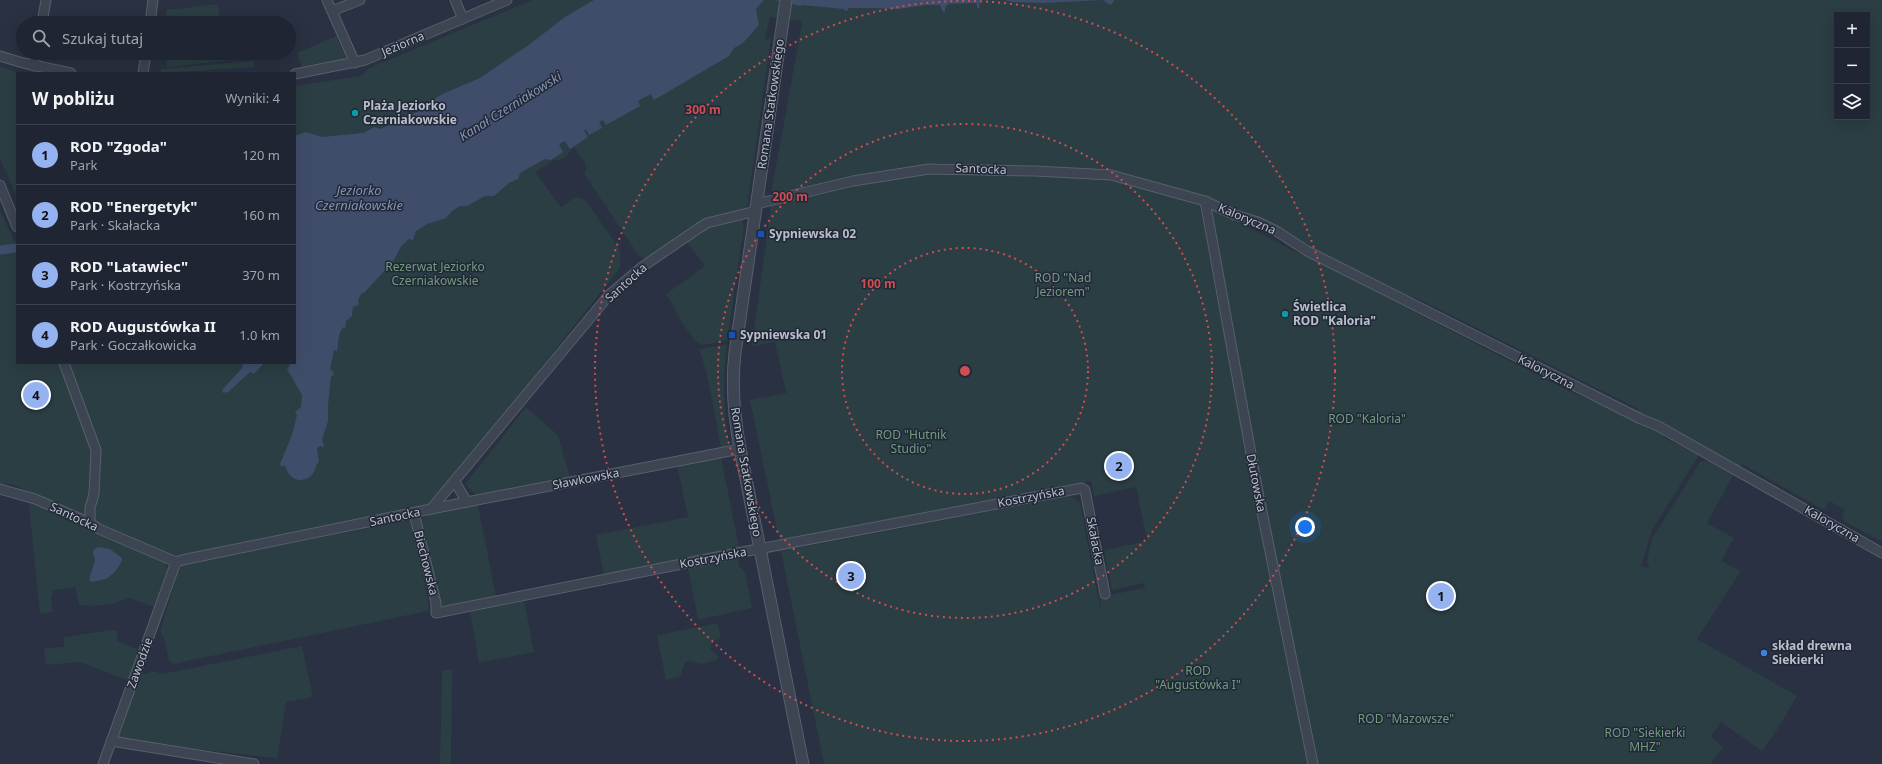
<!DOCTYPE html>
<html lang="pl">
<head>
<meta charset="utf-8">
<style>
  :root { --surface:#1f2532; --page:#2c313e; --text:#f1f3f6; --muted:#a1a5ac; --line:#3c424d; --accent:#95b2f1 }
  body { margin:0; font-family:"Noto Sans",sans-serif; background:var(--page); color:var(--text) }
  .controls { position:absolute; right:12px; top:12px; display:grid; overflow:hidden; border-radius:0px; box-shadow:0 4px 16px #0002 }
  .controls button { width:36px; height:36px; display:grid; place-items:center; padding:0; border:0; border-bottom:1px solid var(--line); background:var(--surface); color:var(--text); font:20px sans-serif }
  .you { position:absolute; left:1305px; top:527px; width:14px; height:14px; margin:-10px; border:3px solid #fff; border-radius:50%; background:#1a73e8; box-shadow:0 0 0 6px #1a73e833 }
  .badge { display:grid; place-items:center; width:26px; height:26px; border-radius:50%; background:var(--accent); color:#111; font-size:13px; font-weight:700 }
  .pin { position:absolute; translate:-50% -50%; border:2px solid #fff; box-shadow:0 1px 4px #0006 }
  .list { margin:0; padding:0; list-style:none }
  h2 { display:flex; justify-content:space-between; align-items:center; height:52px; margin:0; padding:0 16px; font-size:17px }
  h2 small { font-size:13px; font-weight:400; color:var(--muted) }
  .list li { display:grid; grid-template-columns:26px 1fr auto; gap:12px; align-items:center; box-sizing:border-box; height:60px; padding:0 16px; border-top:1px solid var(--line) }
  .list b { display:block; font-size:15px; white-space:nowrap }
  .list p { margin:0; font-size:13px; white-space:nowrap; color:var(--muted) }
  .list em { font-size:13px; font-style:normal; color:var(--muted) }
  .icon { flex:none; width:22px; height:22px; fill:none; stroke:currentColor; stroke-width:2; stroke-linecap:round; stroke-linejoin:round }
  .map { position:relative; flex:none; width:1882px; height:764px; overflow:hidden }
  .search { position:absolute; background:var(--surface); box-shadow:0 4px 16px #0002; left:16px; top:16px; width:280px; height:44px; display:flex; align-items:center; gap:10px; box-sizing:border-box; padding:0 14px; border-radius:22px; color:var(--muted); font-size:15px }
  .panel { position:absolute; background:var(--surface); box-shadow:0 4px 16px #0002; left:16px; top:72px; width:280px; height:292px; border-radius:0px }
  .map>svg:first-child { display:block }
  .green { fill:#2b3e43; fill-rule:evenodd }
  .water { fill:#404d6a }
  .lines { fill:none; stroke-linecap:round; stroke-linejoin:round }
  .canal { stroke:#404d6a; stroke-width:9 }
  .minor-casing { stroke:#585f6c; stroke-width:11 }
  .tertiary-casing { stroke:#585f6c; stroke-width:13 }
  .minor { stroke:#3d4452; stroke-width:9 }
  .tertiary { stroke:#3d4452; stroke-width:11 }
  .ring { fill:none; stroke:#cf4e51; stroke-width:2; stroke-dasharray:2 4 }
  .culture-dot { fill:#0f9aa8; stroke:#212837; stroke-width:1.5 }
  .transit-dot { fill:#1a4fb4; stroke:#212837; stroke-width:1.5 }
  .shop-dot { fill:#3f7fe0; stroke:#212837; stroke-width:1.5 }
  .labels { text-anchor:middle; stroke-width:3; stroke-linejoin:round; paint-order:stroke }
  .street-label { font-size:12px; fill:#babfcb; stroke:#212837 }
  .poi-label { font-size:12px; font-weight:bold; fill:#babfcb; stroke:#212837; text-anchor:start }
  .park-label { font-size:12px; fill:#739b7f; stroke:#212837 }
  .water-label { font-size:13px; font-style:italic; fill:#8493b1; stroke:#212837 }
  .centre { fill:#cf4e51; stroke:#212837; stroke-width:2 }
  .ring-label { font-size:12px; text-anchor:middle; font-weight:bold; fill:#cf4e51; stroke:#212837; stroke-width:3; stroke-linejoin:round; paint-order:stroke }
</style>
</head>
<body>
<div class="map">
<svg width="1882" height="764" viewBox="0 0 1882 764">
  <rect width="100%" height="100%" fill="#293142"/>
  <g class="green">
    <path d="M532 0H1882V542L1844 521 1842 516 1845 510 1829 501 1824 510 1742 464 1740 469 1665 427 1663 437 1699 455 1652 530 1641 566 1649 568 1647 560 1652 539 1700 462 1706 460 1734 474 1707 523 1734 538 1721 561 1741 571 1697 639 1797 696 1779 727 1762 751 1721 722 1711 736 1723 747 1711 764H1316L1286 619 1208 207 1569 391 1636 420 1638 409 1414 297 1412 300 1226 209 1217 201 1115 175 940 163 856 176 802 190 775 200 772 195V188L802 23 801 21 770 17 765 40 771 38 747 208 689 228 657 255 645 258 639 256 583 172 586 171 585 163 574 147C568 154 564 162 554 160L535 172 561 207 575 197 585 199 620 250V268L428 510 175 562 98 525 92 516 100 447 70 363H295V86L360 76 364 74 367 69ZM1837 15H1867V117H1837Z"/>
    <polygon points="218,4 220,23 167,23 166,10"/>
    <polygon points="336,36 345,56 344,59 302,67 297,53"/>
    <polygon points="166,53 223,53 223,61 167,67"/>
    <polygon points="253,61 254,67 161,73 161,69"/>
    <polygon points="0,66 18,73 17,197 0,159"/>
    <polygon points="931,173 1033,175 1111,179 1199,202 1245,444 1243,445 1244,450 1246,450 1308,764 824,764 781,551 1071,496 1080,502 1100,608 1101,608 1099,597 1145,588 1144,583 1112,590 1104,550 1147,541 1136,487 1094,496 1091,481 779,540 750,400 786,393 775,342 752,346 771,205 870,181"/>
    <polygon points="0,210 17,247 17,363 61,363 77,413 91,446 91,491 84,516 11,484 0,484"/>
    <path d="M736 219 742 220 744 227 727 341 701 345C685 333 677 311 666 294L705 266 687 242 708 228Z"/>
    <path d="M727 344C722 380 724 410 729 446L721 448 707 374 699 349Z"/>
    <polygon points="526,407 558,435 570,477 477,496 465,484"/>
    <polygon points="721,457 739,547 604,575 596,535 688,517 677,466"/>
    <polygon points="32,504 165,563 168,570 154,607 129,598 111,604 90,606 79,605 75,587 53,590 51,600 53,612 40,614 29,506"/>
    <polygon points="478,505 496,596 451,606 444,606 438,601 420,524 421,519 435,512"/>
    <polygon points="409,520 412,521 429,605 428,611 173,664 169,661 165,641 160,631 179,568 183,565"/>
    <polygon points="738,558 739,566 745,572 752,608 698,620 688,568"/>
    <polygon points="524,601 534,652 479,663 470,612"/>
    <polygon points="718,623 721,638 712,642 710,649 718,656 717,660 702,664 688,661 685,662 680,677 666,680 657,635"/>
    <polygon points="111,630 118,631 117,641 138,650 127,680 80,662 46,665 44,648 64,647 64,637"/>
    <polygon points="302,646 313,697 286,702 277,758 187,748 169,744 159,747 118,737 141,673 146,674 153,671 162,674"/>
    <polygon points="452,669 451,764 440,764 442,671"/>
  </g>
  <g class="water">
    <path d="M594 0H764L756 9 759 25 743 43 734 48 729 56 654 100 651 94 638 101 640 106 606 125 603 120 599 122 602 128 589 135 586 129 584 131 588 137 570 149 565 141 559 144 563 152 551 160 546 159 541 161 520 173 518 179 509 183 494 196H485L467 206H460L452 211 446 218 427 224 416 231 413 240 409 239 401 246 394 260 365 292 361 294 358 300 359 305 353 307 352 316 346 321 345 329 343 327C337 336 339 342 337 351L334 350 330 369 333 372 334 375 331 376 328 405V421L322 439 324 447 320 446 317 448 319 462 316 465C316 476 302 485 292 477 289 475 287 470 285 466H281L280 464 292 435 297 415 295 412 301 407 302 395 287 369 291 363H295V136L305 132 322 137 363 133 375 127 379 129 404 120 414 113 425 110 437 97 445 93 480 78 530 44 565 17Z"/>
    <polygon points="775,0 980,0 979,8 977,9 977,4 975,3 948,4 945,8 945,12 943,12 940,5 925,5 899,9 873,8 849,8 847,11 845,11 844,9 802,5 801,6"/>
    <polygon points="1004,0 1114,0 1112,4 1110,5 1103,0 1043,3 1013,2"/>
    <polygon points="243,363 264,363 254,374 250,372 228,392 223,393 222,390 242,368"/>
    <polygon points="98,547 110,549 122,558 122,561 115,572 106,579 92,582 89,580 95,560 93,553 94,549"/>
  </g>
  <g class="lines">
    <polyline class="canal" points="0,250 17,248"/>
    <g class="minor-casing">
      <g id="minor">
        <polyline points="327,0 355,63"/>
        <polyline points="455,0 463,19"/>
        <polyline points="332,11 360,0"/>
        <polyline points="42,23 46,0"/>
        <polyline points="150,23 153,0"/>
        <polyline points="0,56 23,63 71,73"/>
        <polyline points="34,66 36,53"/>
        <polyline points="143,73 146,53"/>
        <polyline points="295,74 365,60 507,0"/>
        <polyline points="0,185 17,227"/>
        <polyline points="1205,201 1258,492 1313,764"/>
        <polyline points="756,204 853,181 929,169 1035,171 1111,175 1205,201 1235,215 1258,222 1278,232 1307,251 1641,419 1658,426 1882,553"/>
        <polyline points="64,363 96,450 94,494 90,508 90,523"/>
        <polyline points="455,482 467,502"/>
        <polyline points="0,489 35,499 90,523 99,529 176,562 182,560 431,509 610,294 642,267 699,228 707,223 756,211"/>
        <polyline points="431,509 740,449"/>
        <polyline points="414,513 436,603 436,613 737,553 1082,488 1085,490 1105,594"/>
        <polyline points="111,741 254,764"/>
        <polyline points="103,764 176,562"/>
      </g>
    </g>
    <g class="tertiary-casing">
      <path id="tertiary" d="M786 0 735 353C731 386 734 416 740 449L803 764"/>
    </g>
    <use href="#minor" class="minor"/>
    <use href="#tertiary" class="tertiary"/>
  </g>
  <g class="ring">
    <circle cx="965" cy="371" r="123"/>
    <circle cx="965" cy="371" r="247"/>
    <circle cx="965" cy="371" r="370"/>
  </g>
  <g class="culture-dot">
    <circle cx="355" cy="113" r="4"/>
    <circle cx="1285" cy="314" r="4"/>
  </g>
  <g class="transit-dot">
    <rect x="757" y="230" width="8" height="8" rx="2"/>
    <rect x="728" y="331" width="8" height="8" rx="2"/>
  </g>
  <circle class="shop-dot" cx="1764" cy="653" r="4"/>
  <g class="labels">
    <g class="street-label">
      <text transform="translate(403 44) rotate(-23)" y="4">Jeziorna</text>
      <text transform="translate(771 104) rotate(-82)" y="4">Romana Statkowskiego</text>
      <text transform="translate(981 169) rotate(2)" y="4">Santocka</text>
      <text transform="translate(1247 219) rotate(23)" y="4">Kaloryczna</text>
      <text transform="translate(626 283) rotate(-42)" y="4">Santocka</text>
      <text transform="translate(1546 372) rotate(27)" y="4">Kaloryczna</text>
      <text transform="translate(746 472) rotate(80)" y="4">Romana Statkowskiego</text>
      <text transform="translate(586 479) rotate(-11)" y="4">Sławkowska</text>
      <text transform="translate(1256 483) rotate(79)" y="4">Dłutowska</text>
      <text transform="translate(1031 497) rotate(-11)" y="4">Kostrzyńska</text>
      <text transform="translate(74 517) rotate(25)" y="4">Santocka</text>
      <text transform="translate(395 517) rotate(-12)" y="4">Santocka</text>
      <text transform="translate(1832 524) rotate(30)" y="4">Kaloryczna</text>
      <text transform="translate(1095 541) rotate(79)" y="4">Skałacka</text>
      <text transform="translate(713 558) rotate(-11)" y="4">Kostrzyńska</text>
      <text transform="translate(426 563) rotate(76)" y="4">Biechowska</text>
      <text transform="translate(140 663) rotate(-70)" y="4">Zawodzie</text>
    </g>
    <g class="poi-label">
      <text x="363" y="110">Plaża Jeziorko<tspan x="363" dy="14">Czerniakowskie</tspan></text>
      <text x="769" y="238">Sypniewska 02</text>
      <text x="1293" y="311">Świetlica<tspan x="1293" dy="14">ROD "Kaloria"</tspan></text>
      <text x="740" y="339">Sypniewska 01</text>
      <text x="1772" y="650">skład drewna<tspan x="1772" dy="14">Siekierki</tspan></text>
    </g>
    <g class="park-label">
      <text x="435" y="271">Rezerwat Jeziorko<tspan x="435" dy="14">Czerniakowskie</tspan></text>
      <text x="1063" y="282">ROD "Nad<tspan x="1063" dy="14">Jeziorem"</tspan></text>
      <text x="1367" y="423">ROD "Kaloria"</text>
      <text x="911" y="439">ROD "Hutnik<tspan x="911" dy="14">Studio"</tspan></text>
      <text x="1198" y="675">ROD<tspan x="1198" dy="14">"Augustówka I"</tspan></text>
      <text x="1406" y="723">ROD "Mazowsze"</text>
      <text x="1645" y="737">ROD "Siekierki<tspan x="1645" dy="14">MHZ"</tspan></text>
    </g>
    <g class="water-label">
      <text transform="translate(510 106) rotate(-32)" y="5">Kanał Czerniakowski</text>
      <text x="359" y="195">Jeziorko<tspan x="359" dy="15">Czerniakowskie</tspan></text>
    </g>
  </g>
  <circle cx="965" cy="371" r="6" class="centre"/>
  <g class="ring-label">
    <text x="703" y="114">300 m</text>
    <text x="790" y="201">200 m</text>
    <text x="878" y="288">100 m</text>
  </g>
</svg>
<div class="controls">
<button>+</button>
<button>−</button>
<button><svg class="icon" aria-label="layers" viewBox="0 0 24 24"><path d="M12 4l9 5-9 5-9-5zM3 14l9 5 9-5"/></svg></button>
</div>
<div class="you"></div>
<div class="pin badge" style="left:1441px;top:596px">1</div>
<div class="pin badge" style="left:1119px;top:466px">2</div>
<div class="pin badge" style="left:851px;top:576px">3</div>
<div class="pin badge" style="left:36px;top:395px">4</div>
<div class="search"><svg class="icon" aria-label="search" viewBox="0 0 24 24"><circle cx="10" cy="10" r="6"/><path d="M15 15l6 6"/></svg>Szukaj tutaj</div>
<section class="panel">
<h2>W pobliżu<small>Wyniki: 4</small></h2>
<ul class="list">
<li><span class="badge">1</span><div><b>ROD &quot;Zgoda&quot;</b><p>Park</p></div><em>120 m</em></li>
<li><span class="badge">2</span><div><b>ROD &quot;Energetyk&quot;</b><p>Park · Skałacka</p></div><em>160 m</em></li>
<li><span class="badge">3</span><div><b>ROD &quot;Latawiec&quot;</b><p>Park · Kostrzyńska</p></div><em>370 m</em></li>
<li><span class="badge">4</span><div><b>ROD Augustówka II</b><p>Park · Goczałkowicka</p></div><em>1.0 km</em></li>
</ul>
</section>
</div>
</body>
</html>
